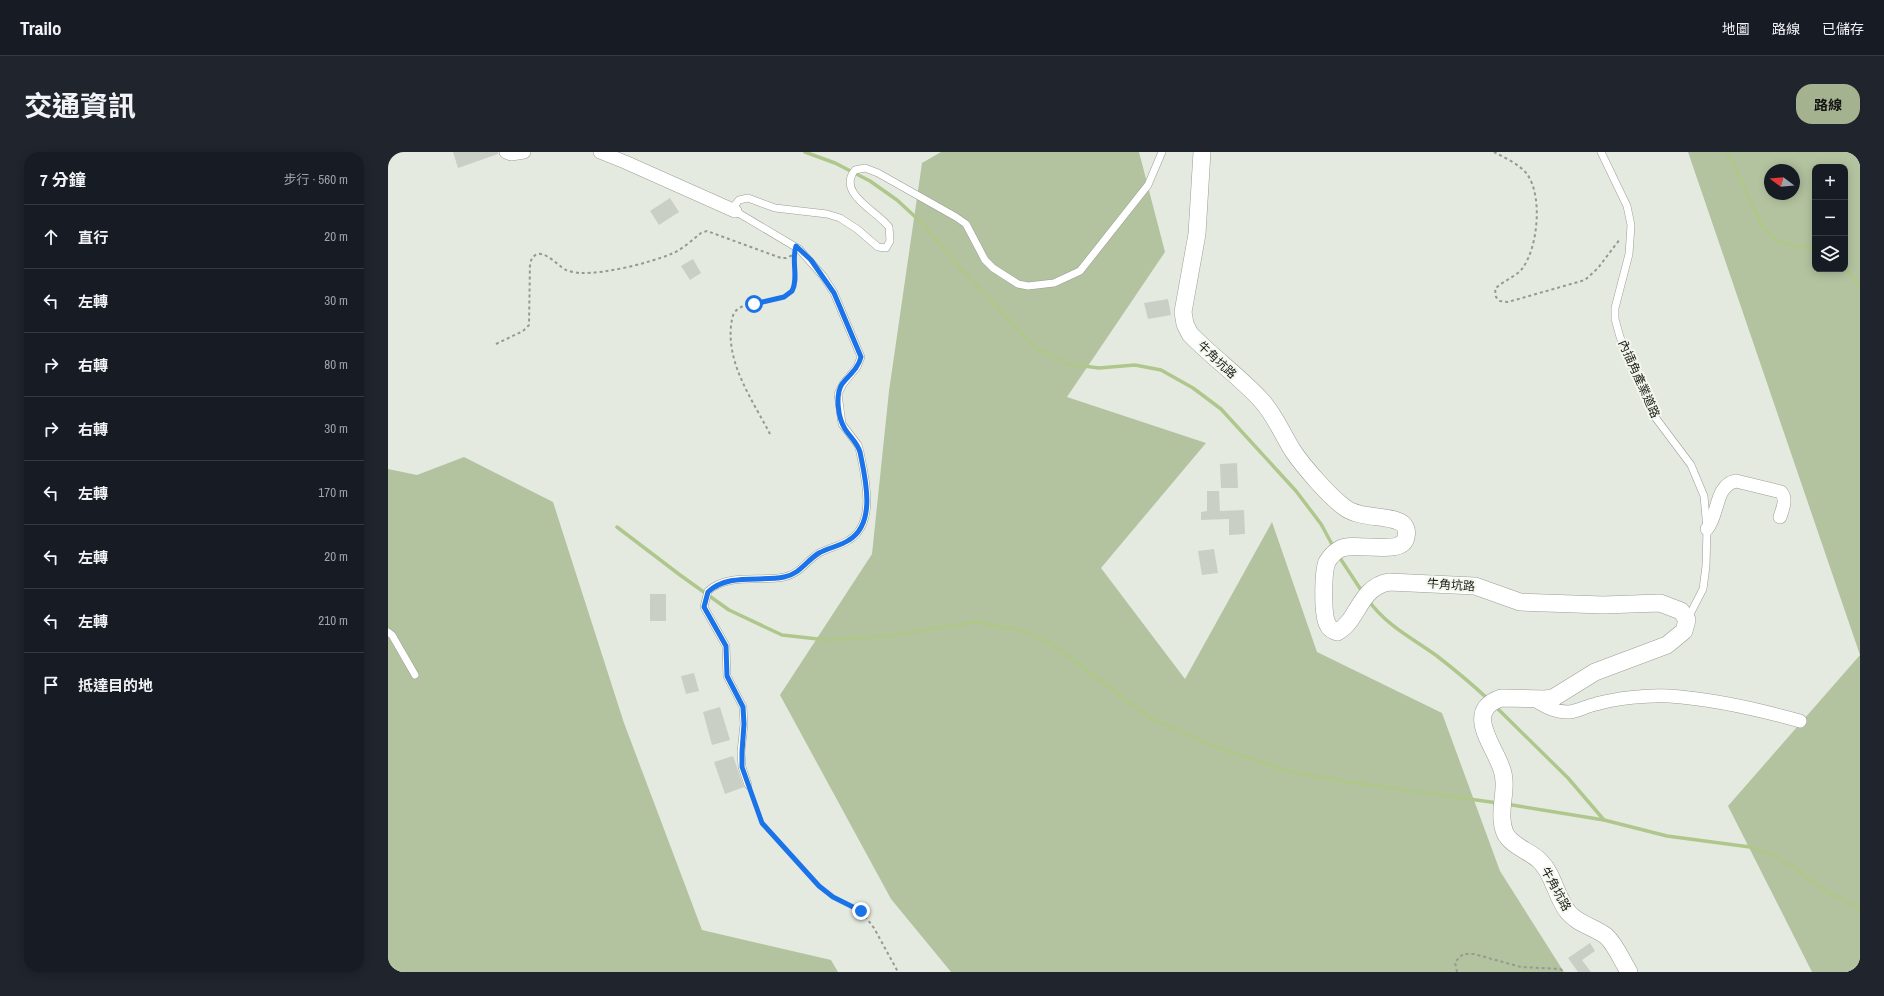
<!DOCTYPE html>
<html lang="zh-TW">
<head>
<meta charset="utf-8">
<style>
  :root { --surface:#171b24; --page:#20242c; --text:#f1f3f6; --muted:#9ea1a6; --line:#363941; --accent:#a5b28f }
  body { margin:0; font-family:"Archivo Narrow","Noto Sans TC",sans-serif; background:var(--page); color:var(--text) }
  .controls { position:absolute; right:12px; top:12px; display:grid; overflow:hidden; border-radius:8px; box-shadow:0 2px 10px #0003 }
  .controls button { width:36px; height:36px; display:grid; place-items:center; padding:0; border:0; border-bottom:1px solid var(--line); background:var(--surface); color:var(--text); font:20px sans-serif }
  .compass { position:absolute; left:1376px; top:12px; width:36px; height:36px; border-radius:50%; background:var(--surface); box-shadow:0 2px 10px #0003; rotate:286deg }
  .stop { position:absolute; width:12px; height:12px; margin:-9px; border:3px solid #1a73e8; border-radius:50%; background:#fff }
  .stop.end { background:#1a73e8; border-color:#fff; box-shadow:0 1px 4px #0008 }
  .list { margin:0; padding:0; list-style:none }
  h2 { display:flex; justify-content:space-between; align-items:center; height:52px; margin:0; padding:0 16px; font-size:17px }
  h2 small { font-size:13px; font-weight:400; color:var(--muted) }
  .list li { display:grid; grid-template-columns:26px 1fr auto; gap:12px; align-items:center; box-sizing:border-box; height:64px; padding:0 16px; border-top:1px solid var(--line) }
  .list b { display:block; font-size:15px; white-space:nowrap }
  .list em { font-size:13px; font-style:normal; color:var(--muted) }
  .icon { flex:none; width:22px; height:22px; fill:none; stroke:currentColor; stroke-width:2; stroke-linecap:round; stroke-linejoin:round }
  .map { position:relative; flex:none; width:1472px; height:820px; overflow:hidden; border-radius:16px }
  header { display:flex; align-items:center; gap:24px; box-sizing:border-box; height:56px; padding:0 20px; background:var(--surface); border-bottom:1px solid var(--line) }
  header strong { font-size:19px }
  nav { display:flex; gap:22px; margin-inline-start:auto; font-size:14px }
  .intro { display:flex; align-items:center; justify-content:space-between; box-sizing:border-box; height:96px; padding:0 24px }
  h1 { margin:0; font-size:28px }
  .button { padding:10px 18px; border-radius:16px; background:var(--accent); color:#111; font-size:14px; font-weight:700 }
  main { display:flex; gap:24px; padding:0 24px }
  aside { flex:1; background:var(--surface); border-radius:16px; box-shadow:0 2px 10px #0003 }
  .map>svg:first-child { display:block }
  .green { fill:#b3c39f; fill-rule:evenodd }
  .lines { fill:none; stroke-linecap:round; stroke-linejoin:round }
  .stream { stroke:#afc78d; stroke-width:3.5 }
  .building { fill:#cacfc5 }
  .service-casing { stroke:#9a9e95; stroke-width:8 }
  .minor-casing { stroke:#9a9e95; stroke-width:14 }
  .tertiary-casing { stroke:#9a9e95; stroke-width:18 }
  .path { stroke:#969992; stroke-width:2; stroke-dasharray:3 3; stroke-linecap:butt }
  .service { stroke:#fff; stroke-width:7 }
  .minor { stroke:#fff; stroke-width:13 }
  .tertiary { stroke:#fff; stroke-width:17 }
  .route { stroke:#1a73e8; stroke-width:5 }
  .labels { text-anchor:middle; stroke-width:4; stroke-linejoin:round; paint-order:stroke }
  .street-label { font-size:12px; fill:#191a17; stroke:#f3f7ed }
</style>
</head>
<body>
<header>
<strong>Trailo</strong>
<nav><a>地圖</a><a>路線</a><a>已儲存</a></nav>
</header>
<div class="intro"><h1>交通資訊</h1><a class="button">路線</a></div>
<main>
<aside>
<h2>7 分鐘<small>步行 · 560 m</small></h2>
<ul class="list">
<li><svg class="icon" aria-label="ahead" viewBox="0 0 24 24"><path d="M12 20V5M6 11l6-6 6 6"/></svg><div><b>直行</b></div><em>20 m</em></li>
<li><svg class="icon" aria-label="left" viewBox="0 0 24 24"><path d="M17 20v-9H6M10 6l-5 5 5 5"/></svg><div><b>左轉</b></div><em>30 m</em></li>
<li><svg class="icon" aria-label="right" viewBox="0 0 24 24"><path d="M7 20v-9h11M14 6l5 5-5 5"/></svg><div><b>右轉</b></div><em>80 m</em></li>
<li><svg class="icon" aria-label="right" viewBox="0 0 24 24"><path d="M7 20v-9h11M14 6l5 5-5 5"/></svg><div><b>右轉</b></div><em>30 m</em></li>
<li><svg class="icon" aria-label="left" viewBox="0 0 24 24"><path d="M17 20v-9H6M10 6l-5 5 5 5"/></svg><div><b>左轉</b></div><em>170 m</em></li>
<li><svg class="icon" aria-label="left" viewBox="0 0 24 24"><path d="M17 20v-9H6M10 6l-5 5 5 5"/></svg><div><b>左轉</b></div><em>20 m</em></li>
<li><svg class="icon" aria-label="left" viewBox="0 0 24 24"><path d="M17 20v-9H6M10 6l-5 5 5 5"/></svg><div><b>左轉</b></div><em>210 m</em></li>
<li><svg class="icon" aria-label="arrive" viewBox="0 0 24 24"><path d="M6 21V4h12l-3 4 3 4H6"/></svg><div><b>抵達目的地</b></div></li>
</ul>
</aside>
<div class="map">
<svg width="1472" height="820" viewBox="0 0 1472 820">
  <rect width="100%" height="100%" fill="#e5eae0"/>
  <g class="green">
    <polygon points="553,0 751,0 777,100 679,245 818,291 713,416 797,527 884,370 929,500 1054,561 1112,719 1176,820 563,820 503,747 392,543 484,402 501,239 534,11"/>
    <path d="M1300 0H1472V820H1424L1340 654 1472 503ZM1427 15H1457V117H1427ZM1382 18H1406V42H1382Z"/>
    <polygon points="76,305 165,350 236,571 314,778 443,808 450,820 11,820 0,812 0,317 29,323"/>
  </g>
  <g class="lines">
    <g class="stream">
      <polyline points="417,0 447,11 482,29 509,48 535,72 572,116 648,196 680,212 711,216 747,213 773,218 805,236 833,257 908,339 933,372 946,396"/>
      <path d="M1338 0 1344 9 1374 74C1389 95 1404 92 1427 97"/>
      <polyline points="1457,116 1472,136"/>
      <polyline points="229,375 292,423 341,458 394,483 439,488 500,484 587,470 632,478 664,492 762,566 833,597 899,619 966,631 1110,651"/>
      <polyline points="950,403 975,441"/>
      <path d="M980 448C999 474 1024 486 1049 504 1067 518 1084 532 1101 548"/>
      <polyline points="1108,555 1180,626 1216,668"/>
      <polyline points="1118,652 1216,668 1279,684 1362,695 1383,702 1408,717 1439,740 1472,756"/>
    </g>
  </g>
  <g class="building">
    <polygon points="65,0 110,0 110,2 70,16"/>
    <polygon points="282,46 291,60 271,73 262,59"/>
    <polygon points="305,107 313,121 302,128 293,114"/>
    <polygon points="780,147 783,163 760,167 756,151"/>
    <polygon points="849,311 850,336 833,336 832,312"/>
    <polygon points="819,339 831,339 832,359 856,358 857,382 841,383 841,367 813,368 813,360 819,359"/>
    <polygon points="826,397 830,421 814,423 810,399"/>
    <rect x="262" y="442" width="16" height="27"/>
    <polygon points="306,521 311,539 298,542 293,524"/>
    <polygon points="332,555 342,588 324,593 315,560"/>
    <polygon points="345,604 356,635 337,642 326,610"/>
    <polygon points="1202,791 1207,799 1194,808 1203,820 1190,820 1180,806"/>
  </g>
  <g class="lines">
    <g class="service-casing">
      <g id="service">
        <polyline points="1213,0 1239,54 1243,73 1241,102 1227,156 1227,167 1232,185 1267,265 1303,313 1316,344 1319,377 1318,414 1315,437 1299,468"/>
        <polyline points="0,480 4,483 27,523"/>
        <path d="M360 633 354 615 353 600 356 572 355 555 339 524 338 494 316 455 320 439C340 421 371 430 396 425 412 422 418 409 431 401 440 396 452 394 461 388 489 371 477 325 472 300L470 293 454 272 450 242 455 232 469 215 473 205 446 141 435 124 411 97 347 59V53L351 48 360 46 387 56 439 62 452 66 469 77 490 95 498 96 502 89 501 75C489 59 448 41 467 18L477 16 490 21 568 65 578 72 597 108 605 116 630 132 640 134 666 131 692 119 760 33 774 0"/>
      </g>
    </g>
    <g class="minor-casing">
      <g id="minor">
        <polyline points="118,0 123,2 136,0"/>
        <polyline points="212,0 237,10 347,59"/>
        <path d="M1319 377C1331 362 1327 333 1348 329L1393 340C1399 347 1395 356 1392 365"/>
        <path d="M1145 547C1156 554 1168 561 1182 560 1190 559 1199 554 1208 552 1228 546 1260 543 1281 544 1326 547 1369 557 1412 569"/>
      </g>
    </g>
    <g class="tertiary-casing">
      <path id="tertiary" d="M814 0 809 82 795 160 797 172 802 182C824 205 851 224 873 248 887 263 894 282 905 299 915 314 941 344 956 355 972 368 1006 362 1016 373 1018 376 1019 381 1018 385 1015 405 967 389 952 397 946 400 942 405 939 410 935 420 934 464 940 473 942 478 945 478 949 480 970 470 971 435 1001 430L1087 434 1132 450 1215 453 1272 451 1293 459 1299 468 1296 479 1279 493 1207 520 1165 546 1157 547 1113 546C1076 559 1105 592 1113 615 1122 636 1108 659 1117 681 1123 694 1142 699 1152 709 1166 723 1168 745 1180 760 1190 772 1206 775 1218 784 1228 793 1234 809 1241 820"/>
    </g>
    <g class="path">
      <path d="M1106 0C1117 6 1131 12 1139 22 1155 44 1150 96 1134 117 1127 125 1115 129 1107 137L1108 145 1112 149 1120 150 1197 128 1210 116 1232 87"/>
      <path d="M108 192 135 179 141 173 142 111C150 89 168 113 178 118 183 120 189 121 193 121 217 122 261 111 283 102 294 98 304 88 313 81L319 79 393 106H398L405 103"/>
      <path d="M382 282C365 249 339 213 343 174 344 168 344 161 350 157 365 146 390 153 404 139L407 129 406 105"/>
      <polyline points="362,640 374,671 431,734 445,745 473,759 486,776 510,820"/>
      <polyline points="1069,820 1067,810 1075,802 1086,802 1133,815 1172,817 1177,820"/>
    </g>
    <use href="#service" class="service"/>
    <use href="#minor" class="minor"/>
    <use href="#tertiary" class="tertiary"/>
  </g>
  <g class="lines">
    <path class="route" d="M366 152 396 145 404 139C411 126 403 109 408 94L423 108 446 141 473 205C470 217 461 223 454 232 447 243 450 266 457 277 462 285 469 290 472 300 477 325 489 371 461 388 452 394 440 396 431 401 418 409 412 422 396 425 371 430 340 421 320 440L316 455 338 494 339 524 355 555 356 572 354 600V615L374 671 431 734 445 745 473 759"/>
  </g>
  <g class="labels">
    <g class="street-label">
      <text transform="translate(829 208) rotate(43)" y="4">牛角坑路</text>
      <text transform="translate(1251 227) rotate(66)" y="4">內插角產業道路</text>
      <text transform="translate(1063 433) rotate(4)" y="4">牛角坑路</text>
      <text transform="translate(1168 737) rotate(61)" y="4">牛角坑路</text>
    </g>
  </g>
</svg>
<div class="controls">
<button>+</button>
<button>−</button>
<button><svg class="icon" aria-label="layers" viewBox="0 0 24 24"><path d="M12 4l9 5-9 5-9-5zM3 14l9 5 9-5"/></svg></button>
</div>
<svg class="compass" viewBox="-18 -18 36 36"><path d="M0-13l5 13h-10z" fill="#e53935"/><path d="M0 13l5-13h-10z" fill="#9ea1a6"/></svg>
<div class="stop" style="left:366px;top:152px"></div>
<div class="stop end" style="left:473px;top:759px"></div>
</div>
</main>
</body>
</html>
